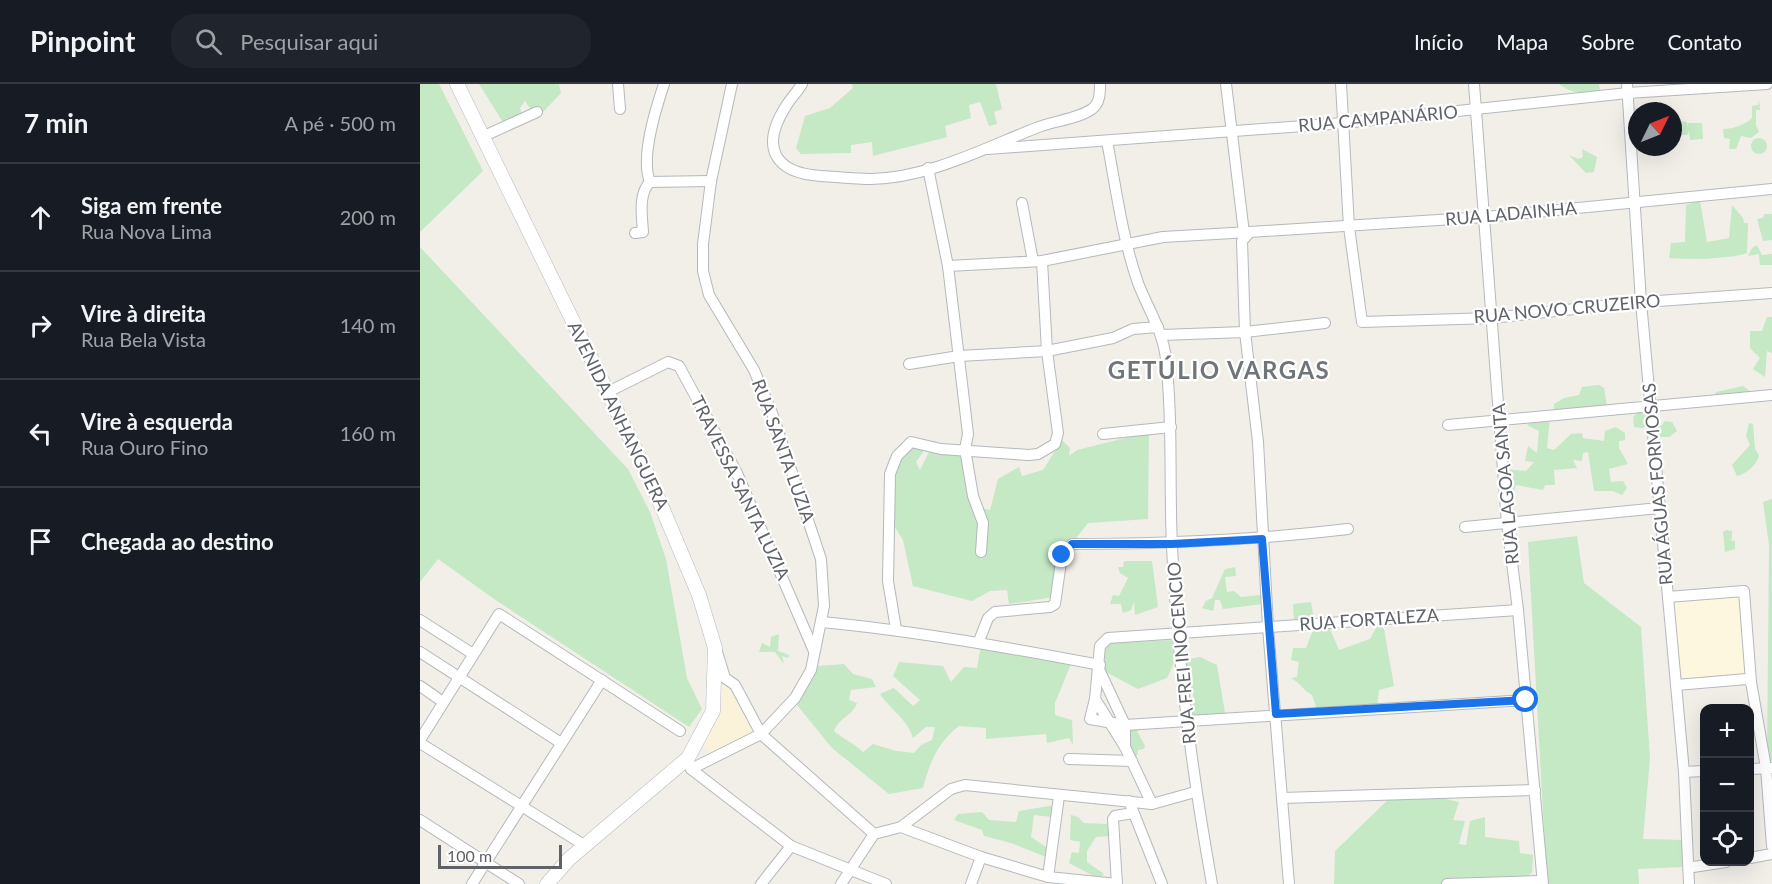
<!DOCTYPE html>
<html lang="pt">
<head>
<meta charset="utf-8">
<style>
  :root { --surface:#171b24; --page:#20242c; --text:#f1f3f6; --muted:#9ea1a6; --line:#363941 }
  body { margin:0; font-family:Lato,sans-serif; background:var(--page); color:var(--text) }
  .controls { position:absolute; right:18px; bottom:18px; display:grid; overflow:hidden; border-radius:12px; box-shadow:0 6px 24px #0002 }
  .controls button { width:54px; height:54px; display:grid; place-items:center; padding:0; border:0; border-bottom:2px solid var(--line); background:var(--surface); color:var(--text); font:30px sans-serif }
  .compass { position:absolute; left:1208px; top:18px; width:54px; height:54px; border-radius:50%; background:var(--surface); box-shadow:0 6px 24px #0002; rotate:47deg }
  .scale { position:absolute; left:18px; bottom:15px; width:124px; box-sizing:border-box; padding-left:6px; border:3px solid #5f6368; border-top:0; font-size:16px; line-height:21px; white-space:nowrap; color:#5f6368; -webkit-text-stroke:4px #fff; paint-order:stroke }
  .stop { position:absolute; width:18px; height:18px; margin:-14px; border:4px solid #1a73e8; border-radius:50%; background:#fff }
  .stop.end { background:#1a73e8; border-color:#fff; box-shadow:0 2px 6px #0008 }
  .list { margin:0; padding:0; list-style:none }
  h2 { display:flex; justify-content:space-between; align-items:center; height:78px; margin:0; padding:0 24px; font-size:26px }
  h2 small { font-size:20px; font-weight:400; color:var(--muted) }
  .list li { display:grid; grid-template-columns:39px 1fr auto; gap:18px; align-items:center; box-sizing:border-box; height:108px; padding:0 24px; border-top:2px solid var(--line) }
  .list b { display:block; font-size:22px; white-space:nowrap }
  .list p { margin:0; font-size:20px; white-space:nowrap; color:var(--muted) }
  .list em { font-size:20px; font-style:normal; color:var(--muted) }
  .icon { flex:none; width:33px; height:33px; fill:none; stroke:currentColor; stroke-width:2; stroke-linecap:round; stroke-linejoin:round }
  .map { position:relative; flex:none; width:1352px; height:800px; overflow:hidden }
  header { display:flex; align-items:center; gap:36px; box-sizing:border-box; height:84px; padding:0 30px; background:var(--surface); border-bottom:2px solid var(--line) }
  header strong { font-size:28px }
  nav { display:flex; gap:33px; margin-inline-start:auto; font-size:21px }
  .search { width:420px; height:54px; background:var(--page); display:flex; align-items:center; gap:15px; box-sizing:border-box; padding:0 21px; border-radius:24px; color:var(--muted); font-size:22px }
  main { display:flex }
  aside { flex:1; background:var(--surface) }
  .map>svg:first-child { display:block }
  .commercial { fill:#fef7e0 }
  .green { fill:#c5e8c5 }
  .sand { fill:#fbf3d9 }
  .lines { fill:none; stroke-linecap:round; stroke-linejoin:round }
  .street-casing { stroke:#b5b8bc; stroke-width:12 }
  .secondary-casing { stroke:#b6babf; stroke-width:15 }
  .street { stroke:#fff; stroke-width:10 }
  .secondary { stroke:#fff; stroke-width:14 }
  .route { stroke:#1a73e8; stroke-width:8 }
  .labels { text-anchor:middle; stroke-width:4.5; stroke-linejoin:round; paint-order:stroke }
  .street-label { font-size:18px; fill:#5f6368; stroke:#fff }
  .district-label { font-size:24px; font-weight:bold; letter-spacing:1.5px; fill:#70757a; stroke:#fff }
</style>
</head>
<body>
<header>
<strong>Pinpoint</strong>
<div class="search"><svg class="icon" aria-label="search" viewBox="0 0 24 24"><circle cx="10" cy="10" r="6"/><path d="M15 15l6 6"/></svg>Pesquisar aqui</div>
<nav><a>Início</a><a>Mapa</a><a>Sobre</a><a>Contato</a></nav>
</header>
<main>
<aside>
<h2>7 min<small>A pé · 500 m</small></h2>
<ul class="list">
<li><svg class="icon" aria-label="ahead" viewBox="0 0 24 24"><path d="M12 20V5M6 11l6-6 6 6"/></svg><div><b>Siga em frente</b><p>Rua Nova Lima</p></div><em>200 m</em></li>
<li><svg class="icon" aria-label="right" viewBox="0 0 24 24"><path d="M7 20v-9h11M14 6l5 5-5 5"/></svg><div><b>Vire à direita</b><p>Rua Bela Vista</p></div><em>140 m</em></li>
<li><svg class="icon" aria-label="left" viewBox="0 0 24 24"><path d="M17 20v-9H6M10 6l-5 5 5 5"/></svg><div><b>Vire à esquerda</b><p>Rua Ouro Fino</p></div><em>160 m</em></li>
<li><svg class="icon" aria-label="arrive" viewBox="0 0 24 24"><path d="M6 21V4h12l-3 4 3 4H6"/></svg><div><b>Chegada ao destino</b></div></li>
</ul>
</aside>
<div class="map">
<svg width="1352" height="800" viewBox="0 0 1352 800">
  <rect width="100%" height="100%" fill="#f1efe8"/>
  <polygon class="commercial" points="1324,507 1331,598 1256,601 1248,513"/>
  <g class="green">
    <polygon points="0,0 19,0 63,87 0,148"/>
    <polygon points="59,0 139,0 141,9 123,28 111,26 105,17 100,24 102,32 84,40"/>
    <polygon points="432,0 576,0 582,25 574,28 577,40 569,42 560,18 549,21 551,34 525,42 527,53 453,72 452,58 431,61 431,69 381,70 376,64 385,32 410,24 433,4"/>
    <path d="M1139 0H1179L1180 8C1164 10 1152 10 1139 0Z"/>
    <path d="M1339 15 1340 26H1336V41L1339 48 1331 54 1321 52 1316 65H1309L1310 55 1304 54 1303 45C1313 45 1325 41 1332 34V22L1338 21Z"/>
    <polygon points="1261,37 1267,38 1268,43 1268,39 1282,39 1283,55 1270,56 1269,47 1267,51 1262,51"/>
    <circle cx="1339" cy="62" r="8"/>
    <polygon points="1162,65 1177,73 1174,88 1166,89 1149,71 1159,75 1163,73"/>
    <path d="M1280 117 1287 158 1309 154 1312 121 1323 134 1324 139H1328L1327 169C1312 175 1266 176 1249 174L1251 159 1265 158 1266 121Z"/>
    <polygon points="1344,130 1352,130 1352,156 1343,157 1337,135 1343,134"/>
    <polygon points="1337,161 1342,171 1352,170 1352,181 1340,181 1339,170 1328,172 1332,164"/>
    <polygon points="0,163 208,385 230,428 246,475 267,594 282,625 269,643 77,517 18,475 0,498"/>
    <polygon points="1347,233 1352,233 1352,269 1347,267 1345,293 1333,285 1340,274 1330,264 1330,247 1342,247"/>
    <polygon points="1179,301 1184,304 1187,322 1134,328 1134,320 1144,314 1159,311 1162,303"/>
    <polygon points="1323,302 1331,308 1292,315 1296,308"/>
    <polygon points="1230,327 1228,342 1223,344 1214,343 1213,333 1219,328"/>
    <polygon points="1130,333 1127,364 1134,366 1151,350 1162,349 1163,354 1184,357 1185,347 1196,343 1205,349 1205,356 1199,357 1199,364 1208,380 1189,385 1191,398 1203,397 1207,404 1202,411 1193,407 1174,407 1168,368 1163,369 1162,377 1153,376 1157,384 1134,386 1135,401 1125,401 1123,406 1096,401 1094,407 1088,404 1086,385 1106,387 1114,378 1105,377 1108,362 1117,369 1119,347 1107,341 1116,334"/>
    <polygon points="1245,337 1252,338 1257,347 1249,353 1237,353 1235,340 1241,342"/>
    <path d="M1329 339 1333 340 1335 365 1339 371C1338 380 1326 390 1317 392L1312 381 1330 361 1326 352Z"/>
    <polygon points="729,348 728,435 668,439 654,457 642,459 634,513 589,520 587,506 570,507 552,517 493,502 483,456 472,438 475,387 484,368 492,362 506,364 496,378 500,386 510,366 544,367 554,389 561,424 570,426 578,395 599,383 602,392 623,386 642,356 650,364 649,372 657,366"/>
    <polygon points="1352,415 1352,677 1347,678 1349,461 1343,418"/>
    <polygon points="1306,446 1312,447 1312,455 1309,456 1315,457 1315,465 1305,468 1303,448"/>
    <polygon points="1157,452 1164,499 1221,543 1230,674 1223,755 1262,756 1262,783 1218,785 1219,800 1127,800 1108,458"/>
    <polygon points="704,477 732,477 738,523 715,531 714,518 711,526 703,529 701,520 690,520 693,511 699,512 708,494 700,489 698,483 703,483"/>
    <polygon points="815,483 816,492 805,493 807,508 814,507 821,513 841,511 842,520 803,525 800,516 795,516 793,527 782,524 786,517 792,514 805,485"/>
    <polygon points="891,518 894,535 874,538 873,520"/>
    <path d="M957 542 964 545 974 602 959 606 957 624 897 626 892 611C883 606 880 599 871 594L877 593 879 578 871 576 873 564H886L893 546 910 545 919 566 950 555Z"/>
    <polygon points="359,550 358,567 369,571 368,574 362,572 364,580 355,568 339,568 342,559 350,563 351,553"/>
    <polygon points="755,556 757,572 747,594 718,605 684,587 686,559"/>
    <path d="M561 561 651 580 635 619V631L652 636 653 661 649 654 627 659 626 650 566 655V644L539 642C517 659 510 678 503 704L469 710 412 664 377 621 385 601 398 582 424 580 433 590 452 595 456 603 431 606 429 616 437 619C432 633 420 632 414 647 424 656 434 659 443 668L453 660 476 667 494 669 501 661 512 656 515 643H506L493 654C488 636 471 626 460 610L474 604 493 622 500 616 473 592 479 578 523 582 531 598 544 583 557 584Z"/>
    <polygon points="780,573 797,581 805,629 771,638 769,623 775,618 769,596 765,597 763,576"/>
    <polygon points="708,643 722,645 717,647 725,662 724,665 718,666 717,672 711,671"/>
    <polygon points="974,710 1012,712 1039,718 1033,736 1045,737 1039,760 1046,761 1050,737 1065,733 1065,753 1099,757 1100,769 1113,771 1112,788 1100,800 914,800 915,767"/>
    <polygon points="635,721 632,733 614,731 611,753 626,763 626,773 591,759 564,752 562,746 534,736 538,730 562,728 569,736 596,738 599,727"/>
    <polygon points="651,731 658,733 664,739 687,740 689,752 676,753 667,767 667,778 684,790 679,795 649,779 652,768 659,769 660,758 650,756"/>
  </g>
  <polygon class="sand" points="299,587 335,648 292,671 280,657"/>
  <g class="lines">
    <g class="street-casing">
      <g id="street">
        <polyline points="198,0 200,25"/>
        <path d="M382 0C377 8 371 14 366 22 340 63 354 89 401 92 418 93 435 95 451 95 508 94 565 64 616 44 633 37 658 35 672 25 680 19 680 9 680 0"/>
        <polyline points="806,0 824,149"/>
        <polyline points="921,0 929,143 942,238 1072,234 1210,219 1352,209"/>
        <polyline points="1054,0 1087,439 1098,526 1123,800"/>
        <polyline points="1207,0 1221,218 1264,688 1269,800"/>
        <polyline points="64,52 117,28"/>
        <path d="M687 57C696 104 702 153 718 199 728 225 743 247 746 275 753 337 749 399 752 462 757 575 772 688 792 800"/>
        <polyline points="568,65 924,39 1208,9 1347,0"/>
        <polyline points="508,84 528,182 548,350 545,365 553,412 563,439 561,468"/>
        <path d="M230 98C220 74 236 24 244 0"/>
        <polyline points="602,119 613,177"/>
        <path d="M215 149 223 148C222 132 218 110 230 98L291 97"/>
        <polyline points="528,182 622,177 743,153 830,148"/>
        <polyline points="741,251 825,248 905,239"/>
        <polyline points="489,280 539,272 627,267 693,254 713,245 738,243"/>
        <polyline points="188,308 248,278 259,282 316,387 394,567"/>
        <polyline points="1028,341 1352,311"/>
        <polyline points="683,350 751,343"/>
        <polyline points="1045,443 1239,424"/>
        <polyline points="1248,513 1324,507 1331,598 1346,684 1352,762"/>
        <polyline points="1098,526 688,554 680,562 675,615 670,635 705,641 1106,616"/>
        <polyline points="0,536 53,570"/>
        <path d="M402 538C496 547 587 563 680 581"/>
        <polyline points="476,545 468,497 470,390 477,372 491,358 521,365 609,371 618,370 635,360 638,349 627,267 622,177"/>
        <path d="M559 557 568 534 575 528 630 523 635 520 642 471 652 460C745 460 836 456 928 445"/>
        <polyline points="0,568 141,659"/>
        <polyline points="297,568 305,594 315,601 341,650 454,750"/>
        <polyline points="679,585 705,641 705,663 732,720"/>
        <polyline points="1256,601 1327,595 1331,598"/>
        <polyline points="0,602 23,618"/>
        <polyline points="675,615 705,663"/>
        <polyline points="0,656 79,530 260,647"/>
        <polyline points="0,659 164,761"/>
        <polyline points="649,675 712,677"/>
        <polyline points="269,680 271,685 371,762 466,800"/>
        <polyline points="271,685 341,650 375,614 391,586 404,522 401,475 352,329 334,286 289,211 283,187 283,160 291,97 312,0"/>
        <polyline points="1330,685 1352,684"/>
        <polyline points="1264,688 1284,687"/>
        <polyline points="862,714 1115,706"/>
        <polyline points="709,717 742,800"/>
        <polyline points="0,736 99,800"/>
        <polyline points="481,743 561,773 628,793 697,800"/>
        <polyline points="454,750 481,743 531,705 545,701 732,720 775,708"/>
        <polyline points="1330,774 1352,770"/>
        <polyline points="1273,783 1306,778"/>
        <polyline points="628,793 639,712"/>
        <polyline points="52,800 182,596"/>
        <polyline points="341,800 371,762"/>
        <polyline points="421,800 454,750"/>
        <polyline points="551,800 561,773"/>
        <polyline points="697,800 693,735 695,732 713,729"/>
        <polyline points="869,800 848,543 838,358 825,248 822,157 830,148 1065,133 1352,105"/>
        <polyline points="1027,800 1122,797"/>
      </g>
    </g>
    <g class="secondary-casing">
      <polyline id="secondary" points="37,0 230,395 279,511 295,564 293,627 268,674 149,775 127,800"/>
    </g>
    <use href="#street" class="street"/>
    <use href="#secondary" class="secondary"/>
  </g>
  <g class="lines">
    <polyline class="route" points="642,471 652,460 752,460 842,455 856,630 1106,616"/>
  </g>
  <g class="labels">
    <g class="street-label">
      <text transform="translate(958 35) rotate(-5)" y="6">RUA CAMPANÁRIO</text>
      <text transform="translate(1091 130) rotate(-5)" y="6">RUA LADAINHA</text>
      <text transform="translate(1147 225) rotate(-5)" y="6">RUA NOVO CRUZEIRO</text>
      <text transform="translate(198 332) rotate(64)" y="6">AVENIDA ANHANGUERA</text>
      <text transform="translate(363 367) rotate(70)" y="6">RUA SANTA LUZIA</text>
      <text transform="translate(1086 400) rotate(-95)" y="6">RUA LAGOA SANTA</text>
      <text transform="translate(1238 400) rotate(-95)" y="6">RUA ÁGUAS FORMOSAS</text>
      <text transform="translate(320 404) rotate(64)" y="6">TRAVESSA SANTA LUZIA</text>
      <text transform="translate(949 536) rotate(-4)" y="6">RUA FORTALEZA</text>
      <text transform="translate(762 569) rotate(-95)" y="6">RUA FREI INOCENCIO</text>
    </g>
    <g class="district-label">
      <text x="799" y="295">GETÚLIO VARGAS</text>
    </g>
  </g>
</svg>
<div class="controls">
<button>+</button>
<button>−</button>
<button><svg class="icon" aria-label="locate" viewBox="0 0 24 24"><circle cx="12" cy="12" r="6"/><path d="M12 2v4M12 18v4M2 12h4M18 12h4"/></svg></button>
</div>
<svg class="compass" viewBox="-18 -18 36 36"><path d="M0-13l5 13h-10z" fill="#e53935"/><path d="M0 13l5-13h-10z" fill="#9ea1a6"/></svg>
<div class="scale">100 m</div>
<div class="stop" style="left:1106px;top:616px"></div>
<div class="stop end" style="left:642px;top:471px"></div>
</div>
</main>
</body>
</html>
